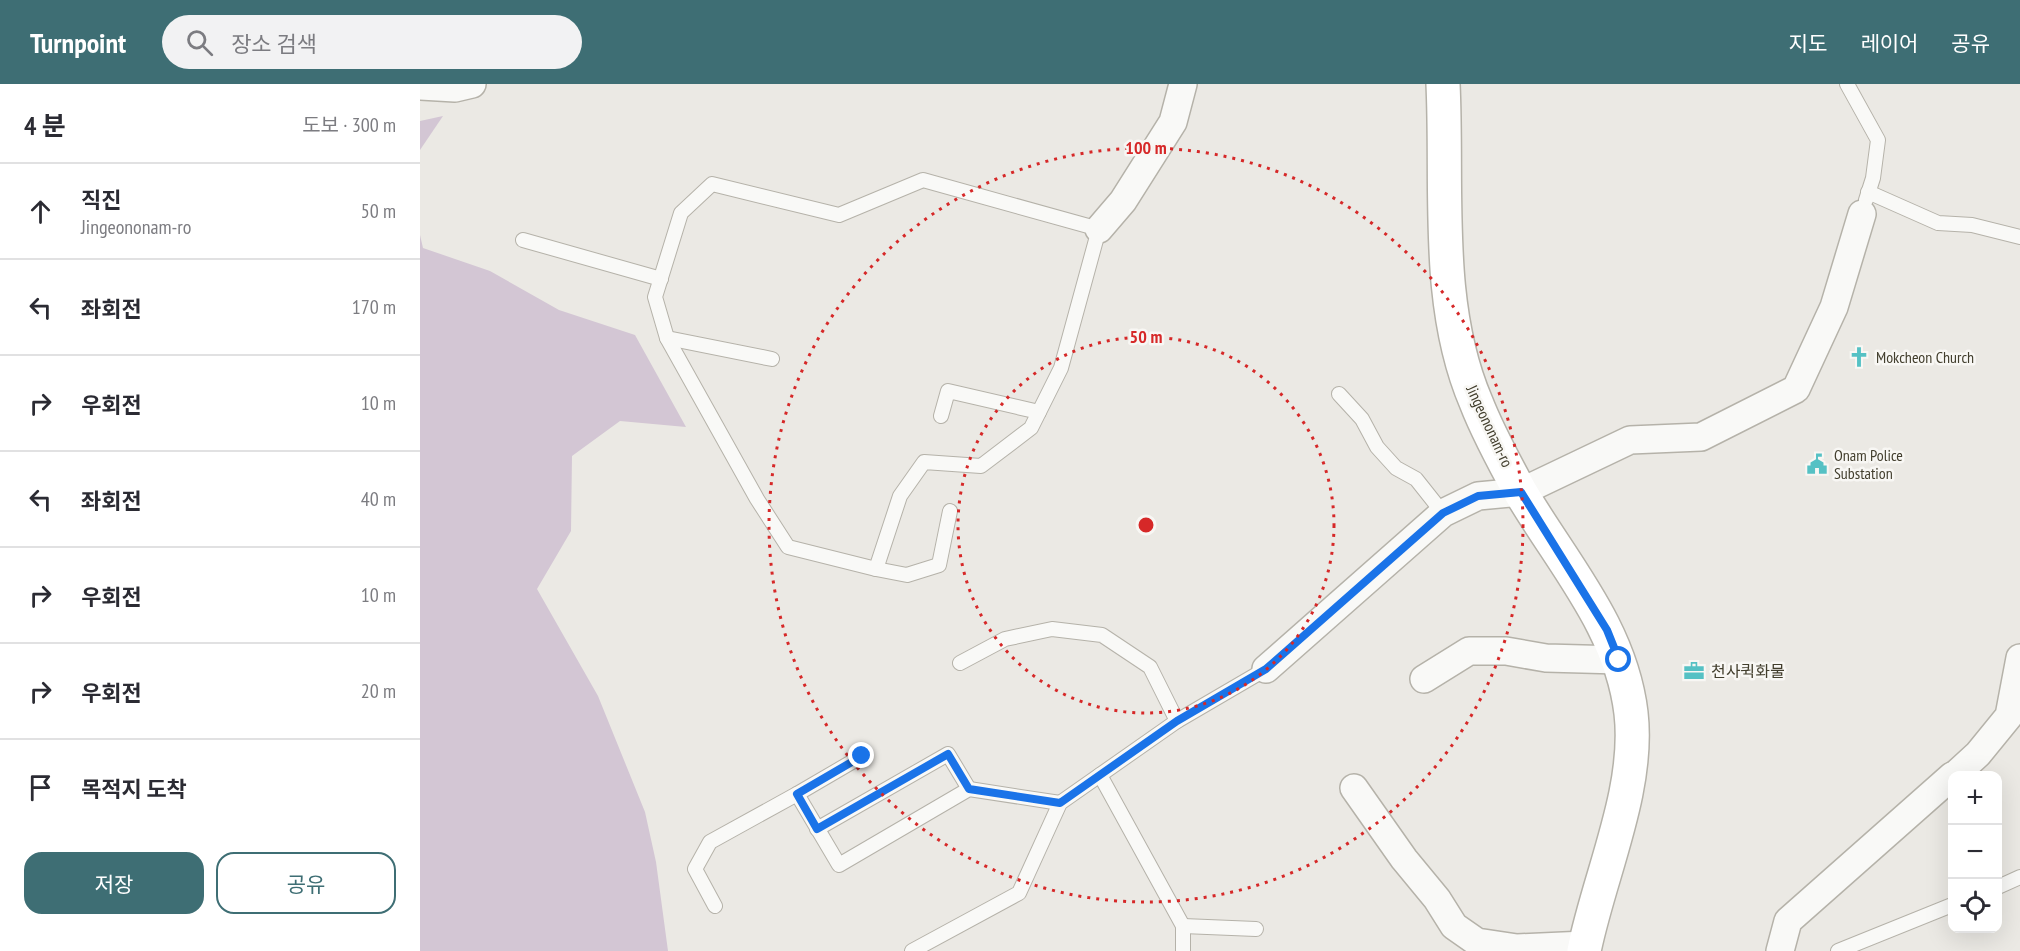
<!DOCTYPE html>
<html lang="ko">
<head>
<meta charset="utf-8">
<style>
  :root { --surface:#fff; --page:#f2f2f3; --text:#2b2b33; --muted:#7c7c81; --line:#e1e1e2; --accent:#3e6e74 }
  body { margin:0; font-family:"PT Sans Narrow","Noto Sans KR",sans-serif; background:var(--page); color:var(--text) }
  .controls { position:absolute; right:18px; bottom:18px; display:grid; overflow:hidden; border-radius:12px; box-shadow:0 6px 24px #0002 }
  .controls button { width:54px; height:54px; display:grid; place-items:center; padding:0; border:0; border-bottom:2px solid var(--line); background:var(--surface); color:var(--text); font:30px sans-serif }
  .stop { position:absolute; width:18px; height:18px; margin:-14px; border:4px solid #1a73e8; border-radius:50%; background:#fff }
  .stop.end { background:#1a73e8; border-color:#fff; box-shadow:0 2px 6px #0008 }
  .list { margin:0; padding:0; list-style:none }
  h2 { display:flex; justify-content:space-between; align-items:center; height:78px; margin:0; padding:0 24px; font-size:26px }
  h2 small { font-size:20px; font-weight:400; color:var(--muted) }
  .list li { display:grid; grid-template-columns:39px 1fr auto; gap:18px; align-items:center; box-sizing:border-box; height:96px; padding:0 24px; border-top:2px solid var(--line) }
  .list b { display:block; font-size:22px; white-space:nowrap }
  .list p { margin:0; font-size:20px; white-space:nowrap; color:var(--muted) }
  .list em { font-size:20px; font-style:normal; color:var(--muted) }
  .actions { display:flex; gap:12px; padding:18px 24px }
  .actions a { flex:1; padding:14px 0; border:2px solid var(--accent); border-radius:18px; text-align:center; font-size:21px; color:var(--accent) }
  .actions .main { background:var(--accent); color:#fff }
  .icon { flex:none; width:33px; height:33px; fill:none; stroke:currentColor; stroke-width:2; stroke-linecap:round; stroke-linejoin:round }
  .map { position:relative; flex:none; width:1600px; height:867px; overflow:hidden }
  header { display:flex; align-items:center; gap:36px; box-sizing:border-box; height:84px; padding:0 30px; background:var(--accent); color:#fff }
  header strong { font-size:28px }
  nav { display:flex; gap:33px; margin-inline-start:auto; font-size:21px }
  .search { width:420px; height:54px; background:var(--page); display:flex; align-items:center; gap:15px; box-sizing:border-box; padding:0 21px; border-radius:33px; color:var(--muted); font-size:22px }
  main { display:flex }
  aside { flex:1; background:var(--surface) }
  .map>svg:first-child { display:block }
  .green { fill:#d3c6d4 }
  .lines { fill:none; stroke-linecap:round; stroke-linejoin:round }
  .service-casing { stroke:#b5b2a9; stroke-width:16 }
  .minor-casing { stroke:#b5b2a9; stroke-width:30 }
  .secondary-casing { stroke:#b5b2a9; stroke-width:36 }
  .service { stroke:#f9f9f7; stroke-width:14 }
  .minor { stroke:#f9f9f7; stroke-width:27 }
  .secondary { stroke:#fff; stroke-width:33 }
  .route { stroke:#1a73e8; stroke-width:8 }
  .ring { fill:none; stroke:#d62828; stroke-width:3; stroke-dasharray:3 6 }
  .labels { text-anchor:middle; stroke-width:5; stroke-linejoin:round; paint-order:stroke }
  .poi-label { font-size:16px; fill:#423e2d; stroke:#f8f7f4; text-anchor:start }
  .street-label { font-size:16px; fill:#423e2d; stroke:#f8f7f4 }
  .centre { fill:#d62828; stroke:#f8f7f4; stroke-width:3 }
  .ring-label { font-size:18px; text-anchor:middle; font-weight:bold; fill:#d62828; stroke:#f8f7f4; stroke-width:5; stroke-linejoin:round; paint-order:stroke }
</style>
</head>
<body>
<header>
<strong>Turnpoint</strong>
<div class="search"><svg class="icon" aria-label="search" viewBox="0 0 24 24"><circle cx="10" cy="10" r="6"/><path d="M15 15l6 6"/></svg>장소 검색</div>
<nav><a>지도</a><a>레이어</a><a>공유</a></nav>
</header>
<main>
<aside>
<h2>4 분<small>도보 · 300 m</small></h2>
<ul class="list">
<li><svg class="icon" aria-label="ahead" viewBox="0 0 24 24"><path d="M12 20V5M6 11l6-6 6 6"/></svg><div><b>직진</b><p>Jingeononam-ro</p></div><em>50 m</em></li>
<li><svg class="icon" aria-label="left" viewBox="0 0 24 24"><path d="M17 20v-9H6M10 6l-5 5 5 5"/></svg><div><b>좌회전</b></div><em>170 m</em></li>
<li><svg class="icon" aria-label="right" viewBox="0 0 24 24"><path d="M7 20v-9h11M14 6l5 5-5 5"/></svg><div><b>우회전</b></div><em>10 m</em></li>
<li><svg class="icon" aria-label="left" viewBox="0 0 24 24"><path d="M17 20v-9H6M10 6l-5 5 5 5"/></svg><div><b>좌회전</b></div><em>40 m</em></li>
<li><svg class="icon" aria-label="right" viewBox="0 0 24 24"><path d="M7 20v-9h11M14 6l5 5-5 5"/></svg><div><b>우회전</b></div><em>10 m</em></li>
<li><svg class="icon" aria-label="right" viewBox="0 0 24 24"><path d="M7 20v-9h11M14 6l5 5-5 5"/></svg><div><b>우회전</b></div><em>20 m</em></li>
<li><svg class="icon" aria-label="arrive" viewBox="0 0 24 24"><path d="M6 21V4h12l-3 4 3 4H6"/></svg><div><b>목적지 도착</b></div></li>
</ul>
<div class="actions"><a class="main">저장</a><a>공유</a></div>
</aside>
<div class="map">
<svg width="1600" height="867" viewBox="0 0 1600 867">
  <rect width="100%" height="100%" fill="#ebe9e4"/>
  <g class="green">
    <polygon points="23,32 0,66 0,37"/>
    <polygon points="0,151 3,164 70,187 139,226 215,251 266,343 200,337 152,372 151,447 117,505 178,612 225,728 236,778 248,867 0,867"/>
  </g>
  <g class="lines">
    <g class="service-casing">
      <g id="service">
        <polyline points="1427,0 1458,56 1453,94 1446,116"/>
        <polygon points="503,96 679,145 641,284 611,344 561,382 504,378 480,412 456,485 368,463 337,415 247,254 235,213 261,129 292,100 419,131"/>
        <polyline points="1448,108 1518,139 1552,141 1600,153"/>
        <polyline points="103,156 241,195"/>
        <polyline points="247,254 352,275"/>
        <polyline points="919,310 942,335 957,363 976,384 996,395 1023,429"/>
        <polyline points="521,332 528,307 619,328"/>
        <polyline points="456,485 487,491 519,481 530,427"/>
        <polyline points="540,579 585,555 632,545 682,551 730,583 757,637"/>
        <polyline points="680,691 763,842 763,867"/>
        <polyline points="377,710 442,672"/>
        <polyline points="397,745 528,670 549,705"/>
        <polyline points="1578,803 1600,793"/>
        <polyline points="295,822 275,785 290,758 377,710 419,781 549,705 640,719"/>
        <polyline points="763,842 836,845"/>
        <polyline points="492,867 599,809 640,719 757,637 846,585"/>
        <polyline points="1418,867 1532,821"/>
      </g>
    </g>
    <g class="minor-casing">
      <g id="minor">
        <polyline points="0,2 35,4 52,0"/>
        <polyline points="679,145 703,117 753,38 763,0"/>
        <polyline points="846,585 1023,429 1058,412 1101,408 1210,356 1281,353 1376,305 1414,223 1442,130"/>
        <polyline points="1004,595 1049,567 1086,567 1126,574 1199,576"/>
        <polyline points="1534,692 1558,670 1589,632 1600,574"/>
        <polyline points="934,704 984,775 1017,815 1034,842 1057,858 1097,864 1165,861"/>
        <polyline points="1360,867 1368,837 1532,692"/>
      </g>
    </g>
    <g class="secondary-casing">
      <path id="secondary" d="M1023 0C1028 105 1014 220 1056 318 1068 349 1085 380 1101 409 1143 480 1201 544 1211 629 1220 706 1179 792 1164 867"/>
    </g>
    <use href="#service" class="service"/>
    <use href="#minor" class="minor"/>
    <use href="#secondary" class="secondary"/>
  </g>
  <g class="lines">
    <polyline class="route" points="442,672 377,710 397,745 528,670 549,705 640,719 757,637 846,585 1023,429 1058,412 1101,408 1187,546 1199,576"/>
  </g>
  <g class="ring">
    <circle cx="726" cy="441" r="188"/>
    <circle cx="726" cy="441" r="377"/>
  </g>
  <defs>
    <g id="church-bare" transform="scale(1.62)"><path d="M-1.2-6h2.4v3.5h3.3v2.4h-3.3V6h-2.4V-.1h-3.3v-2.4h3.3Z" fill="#55c1c4" stroke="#f8f7f4" stroke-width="2.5" paint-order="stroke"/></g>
    <g id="civic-bare" transform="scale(1.62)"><path d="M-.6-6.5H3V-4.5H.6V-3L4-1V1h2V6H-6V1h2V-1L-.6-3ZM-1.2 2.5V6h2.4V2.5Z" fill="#55c1c4" stroke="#f8f7f4" stroke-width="2.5" paint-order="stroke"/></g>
    <g id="office-bare" transform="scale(1.62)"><path d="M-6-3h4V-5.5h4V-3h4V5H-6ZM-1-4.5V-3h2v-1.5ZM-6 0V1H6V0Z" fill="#55c1c4" stroke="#f8f7f4" stroke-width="2.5" paint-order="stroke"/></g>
  </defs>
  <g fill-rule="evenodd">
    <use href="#church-bare" x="1439" y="273"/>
    <use href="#civic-bare" x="1397" y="380"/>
    <use href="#office-bare" x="1274" y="587"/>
  </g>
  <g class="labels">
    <g class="poi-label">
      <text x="1456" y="279">Mokcheon Church</text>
      <text x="1414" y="377">Onam Police<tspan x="1414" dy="18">Substation</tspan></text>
      <text x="1291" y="593">천사퀵화물</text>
    </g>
    <g class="street-label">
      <text transform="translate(1070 342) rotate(65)" y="6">Jingeononam-ro</text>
    </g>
  </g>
  <circle cx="726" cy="441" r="9" class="centre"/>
  <g class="ring-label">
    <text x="726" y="70">100 m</text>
    <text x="726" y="259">50 m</text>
  </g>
</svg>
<div class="controls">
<button>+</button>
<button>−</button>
<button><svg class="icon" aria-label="locate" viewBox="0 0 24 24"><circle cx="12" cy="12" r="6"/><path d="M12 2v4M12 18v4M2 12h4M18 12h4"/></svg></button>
</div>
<div class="stop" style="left:1199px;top:576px"></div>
<div class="stop end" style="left:442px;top:672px"></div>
</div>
</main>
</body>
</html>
